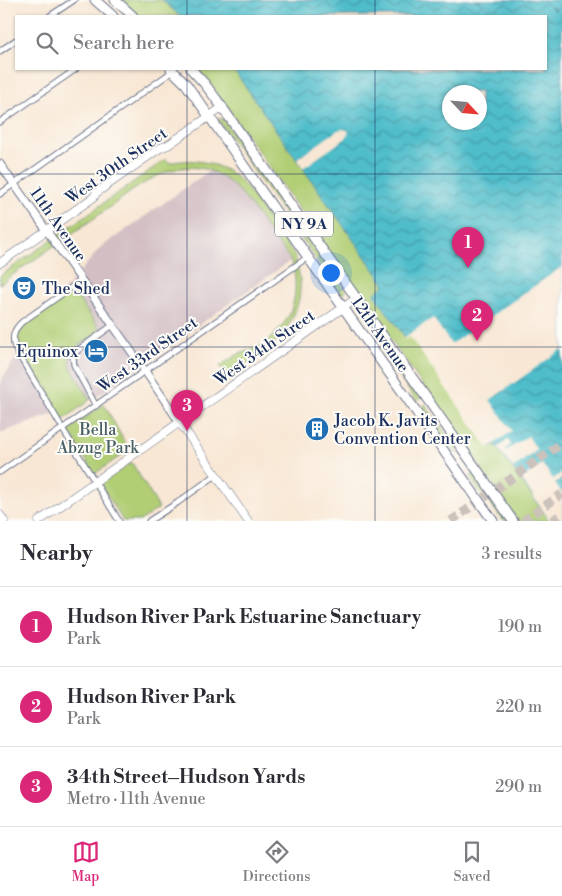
<!DOCTYPE html>
<html lang="en">
<head>
<meta charset="utf-8">
<style>
  :root { --surface:#fff; --page:#f7f7f7; --text:#2b2b33; --muted:#7c7c81; --line:#e1e1e2; --accent:#db2777 }
  body { margin:0; font-family:"Libre Bodoni",serif; background:var(--page); color:var(--text) }
  .compass { position:absolute; left:442px; top:85px; width:45px; height:45px; border-radius:50%; background:var(--surface); box-shadow:0 1px 4px #0004; rotate:116deg }
  .you { position:absolute; left:330px; top:272px; width:18px; height:18px; margin:-12px; border:4px solid #fff; border-radius:50%; background:#1a73e8; box-shadow:0 0 0 8px #1a73e833 }
  .badge { display:grid; place-items:center; width:32px; height:32px; border-radius:50%; background:var(--accent); color:#fff; font-size:16px; font-weight:700 }
  .pin { position:absolute; translate:-50% -41px; filter:drop-shadow(0 1px 2px #0008) }
  .pin::after { content:''; position:absolute; top:26px; width:18px; height:15px; background:inherit; clip-path:polygon(0 0,100% 0,50% 100%) }
  .list { margin:0; padding:0; list-style:none }
  h2 { display:flex; justify-content:space-between; align-items:center; height:65px; margin:0; padding:0 20px; font-size:21px }
  h2 small { font-size:16px; font-weight:400; color:var(--muted) }
  .list li { display:grid; grid-template-columns:32px 1fr auto; gap:15px; align-items:center; box-sizing:border-box; height:80px; padding:0 20px; border-top:1px solid var(--line) }
  .list b { display:block; font-size:19px; white-space:nowrap }
  .list p { margin:0; font-size:16px; white-space:nowrap; color:var(--muted) }
  .list em { font-size:16px; font-style:normal; color:var(--muted) }
  .icon { flex:none; width:28px; height:28px; fill:none; stroke:currentColor; stroke-width:2; stroke-linecap:round; stroke-linejoin:round }
  .map { position:relative; flex:none; width:562px; height:521px; overflow:hidden }
  .search { position:absolute; background:var(--surface); box-shadow:0 1px 4px #0004; left:15px; right:15px; top:15px; height:55px; display:flex; align-items:center; gap:12px; box-sizing:border-box; padding:0 18px; border-radius:0px; color:var(--muted); font-size:19px }
  .sheet { height:305px; background:var(--surface) }
  nav { display:flex; justify-content:space-around; align-items:center; box-sizing:border-box; height:70px; border-top:1px solid var(--line); background:var(--surface); font-size:14px; color:var(--muted) }
  nav a { display:grid; justify-items:center; gap:2px }
  nav .on { color:var(--accent) }
  .map>svg:first-child { display:block }
  .railway { fill:#d2bec3 }
  .green { fill:#b1ce75; stroke:#667e6a }
  .water { fill:url(#water-waves); stroke:#367694; fill-rule:evenodd }
  .pier { fill:#f8e7d4 }
  .lines { fill:none; stroke-linecap:round; stroke-linejoin:round }
  .ferry { stroke:#2b5a7e; stroke-width:1; stroke-dasharray:6 5; stroke-linecap:butt }
  .highway-tunnel { stroke:#ccc2bc; stroke-width:9; stroke-dasharray:9 4.5; stroke-linecap:butt }
  .street-casing { stroke:#686f87; stroke-width:7 }
  .secondary-casing { stroke:#686f87; stroke-width:9 }
  .primary-casing { stroke:#686f87; stroke-width:9 }
  .highway-casing { stroke:#686f87; stroke-width:11 }
  .street { stroke:#fff; stroke-width:5 }
  .secondary { stroke:#fff; stroke-width:7 }
  .primary { stroke:#fff; stroke-width:8 }
  .highway { stroke:#fff; stroke-width:9 }
  .grid { fill:none; stroke:#1b2f5e; stroke-width:1; stroke-opacity:0.55 }
  .labels { text-anchor:middle; stroke-width:4; stroke-linejoin:round; paint-order:stroke }
  .shield { fill:#fdfcf7; stroke:#5f6c8c; stroke-width:1 }
  .shield-label { font-size:15px; font-weight:bold; fill:#1b2f5e }
  .street-label { font-size:16px; fill:#1b2f5e; stroke:#fdfcf7 }
  .poi-label { font-size:16px; fill:#1b2f5e; stroke:#fdfcf7; text-anchor:start }
  .park-label { font-size:16px; fill:#485f65; stroke:#fdfcf7 }
</style>
</head>
<body>
<div class="map">
<svg width="562" height="521" viewBox="0 0 562 521">
  <defs>
    <pattern id="water-waves" width="16" height="10" patternUnits="userSpaceOnUse" patternTransform="scale(1.25)"><rect width="16" height="10" fill="#50bdca"/><path d="M0 5q4-4 8 0t8 0" fill="none" stroke="#429aa7"/></pattern>
  </defs>
  <rect width="100%" height="100%" fill="#fdfcf7"/>
  <filter id="ink" filterUnits="userSpaceOnUse"><feTurbulence type="fractalNoise" baseFrequency=".02" numOctaves="2"/><feDisplacementMap in="SourceGraphic" scale="10" xChannelSelector="R" yChannelSelector="G"/><feConvolveMatrix kernelMatrix="1 2 1 2 8 2 1 2 1" color-interpolation-filters="sRGB"/></filter>
  <filter id="wash" filterUnits="userSpaceOnUse"><feTurbulence type="fractalNoise" baseFrequency=".0096" numOctaves="4" result="noise"/><feDisplacementMap in="SourceGraphic" scale="20" xChannelSelector="R" yChannelSelector="G"/><feGaussianBlur stdDeviation="1.12" result="paint"/><feColorMatrix in="noise" values="0 0 0 0 0 0 0 0 0 0 0 0 0 0 0 0 0 1.4 0 .05"/><feComposite in="paint" operator="in"/></filter>
  <g filter="url(#wash)">
    <rect width="100%" height="100%" fill="#f8e7d4"/>
    <polygon class="railway" points="209,171 229,181 243,195 290,261 99,395 80,405 0,433 0,382 46,312 100,248"/>
    <g class="green">
      <polygon points="121,0 331,0 348,16 139,16"/>
      <polygon points="196,69 406,69 450,122 495,444 517,473 562,521 518,521 230,111"/>
      <polygon points="220,118 224,120 346,291 341,295 219,121"/>
      <path d="M166 159 169 163C199 156 229 165 248 189 255 198 261 208 267 217 276 229 286 241 294 255 296 259 297 264 298 269 304 292 297 315 283 333L284 336 265 349 263 350V352L227 376 220 366C226 362 233 357 239 354 244 352 249 350 254 349 269 342 281 330 289 315 296 300 298 276 290 260 285 251 274 239 268 230 246 199 225 162 181 168 151 173 121 200 96 217 64 239 32 261 0 284V276Z"/>
      <path d="M72 290 101 330 75 348 70 356V360L71 367 90 400 63 420 19 349C15 339 18 331 25 324Z"/>
      <polygon points="356,314 383,352 408,379 421,397 417,402"/>
      <polygon points="104,404 129,450 96,473 94,473 67,429 69,427 72,427"/>
      <polygon points="425,404 460,453 460,454 454,451 422,410 422,406"/>
      <polygon points="132,463 159,508 140,521 123,521 101,485 103,482 129,464"/>
      <polygon points="474,473 474,474 508,521 503,521 488,501 481,494 471,479 471,475"/>
    </g>
    <path class="water" d="M162 0H562V521H550L495 444 490 447 410 334 405 337 374 294 385 285 233 69H546V16H180ZM450 92H480V122H450Z"/>
    <g class="pier">
      <polygon points="343,129 349,131 346,138 303,168 297,159 338,130"/>
      <polygon points="562,267 562,349 490,400 512,431 488,448 410,337 405,340 405,337 433,318 451,344"/>
      <polygon points="528,436 537,450 513,468 498,448 508,440 511,445 505,449 506,451"/>
      <polygon points="542,464 553,479 562,473 562,478 555,483 562,493 562,521 550,521 521,479"/>
    </g>
    <g class="lines">
      <g class="ferry">
        <polyline points="477,0 496,16"/>
        <polyline points="543,0 562,16"/>
        <polyline points="546,59 562,73"/>
      </g>
    </g>
  </g>
  <g filter="url(#ink)">
    <g class="lines">
      <g class="highway-tunnel">
        <polyline points="451,521 562,443"/>
        <polyline points="523,521 562,494"/>
        <polyline points="552,521 562,514"/>
      </g>
      <g class="street-casing">
        <g id="street">
          <polyline points="50,16 74,0"/>
          <polyline points="0,51 16,40"/>
          <polyline points="0,122 76,69"/>
          <polyline points="0,194 173,71"/>
          <polyline points="96,406 74,365 73,357 78,350 113,325"/>
          <path d="M60 424 16 350C11 339 13 330 22 322L82 280"/>
          <polyline points="62,428 119,521"/>
          <polyline points="0,472 308,257"/>
          <polyline points="149,521 177,503 216,475"/>
        </g>
      </g>
      <g class="secondary-casing">
        <polyline id="secondary" points="0,164 145,371 180,423"/>
      </g>
      <g class="primary-casing">
        <g id="primary">
          <polyline points="0,263 94,197 96,193 160,148 168,145 223,107"/>
          <polyline points="180,423 248,521"/>
          <polyline points="0,515 4,521"/>
          <polyline points="39,521 357,298"/>
        </g>
      </g>
      <g class="highway-casing">
        <g id="highway">
          <polyline points="95,0 113,16"/>
          <polyline points="115,0 133,16"/>
          <polyline points="171,69 186,84 204,109 493,521"/>
          <polyline points="191,69 204,83 217,100 513,521"/>
        </g>
      </g>
      <use href="#street" class="street"/>
      <use href="#secondary" class="secondary"/>
      <use href="#primary" class="primary"/>
      <use href="#highway" class="highway"/>
    </g>
  </g>
  <path class="grid" d="M187 0V16M375 0V16M187 69V521M375 69V521M0 174H562M0 347H562"/>
  <defs>
    <g id="theatre-disc" transform="scale(1.25)"><circle r="9.5" fill="#1f6fb2" stroke="#fdfcf7"/><path d="M-5-5.5Q0-4 5-5.5V0Q5 5 0 6Q-5 5-5 0ZM-3.3-2.5H-1v1.5H-3.3ZM1-2.5H3.3v1.5H1ZM-2.8 1Q0 5.5 2.8 1Z" fill="#fff"/></g>
    <g id="hotel-disc" transform="scale(1.25)"><circle r="9.5" fill="#1f6fb2" stroke="#fdfcf7"/><path d="M-6-4.5h1.5V1H6V5H4.5V3h-9V5H-6ZM-4 0a1.8 1.8 0 1 1 3.6 0ZM.5 0V-2.5h3Q6-2.5 6 0Z" fill="#fff"/></g>
    <g id="building-disc" transform="scale(1.25)"><circle r="9.5" fill="#1f6fb2" stroke="#fdfcf7"/><path d="M-4-6H4V6H1V3H-1V6H-4ZM-2.5-4.3h1.7v1.8h-1.7ZM.8-4.3h1.7v1.8H.8ZM-2.5-1h1.7V.8h-1.7ZM.8-1h1.7V.8H.8Z" fill="#fff"/></g>
  </defs>
  <g fill-rule="evenodd">
    <use href="#theatre-disc" x="24" y="288"/>
    <use href="#hotel-disc" x="96" y="351"/>
    <use href="#building-disc" x="317" y="429"/>
  </g>
  <g class="labels">
    <rect class="shield" x="275" y="211.5" width="58" height="25" rx="4"/>
    <g class="shield-label">
      <text x="304" y="229">NY 9A</text>
    </g>
    <g class="street-label">
      <text transform="translate(116 165) rotate(-35)" y="6">West 30th Street</text>
      <text transform="translate(59 224) rotate(55)" y="6">11th Avenue</text>
      <text transform="translate(381 334) rotate(55)" y="6">12th Avenue</text>
      <text transform="translate(264 347) rotate(-35)" y="6">West 34th Street</text>
      <text transform="translate(147 354) rotate(-35)" y="6">West 33rd Street</text>
    </g>
    <g class="poi-label">
      <text x="42" y="294">The Shed</text>
      <text x="78" y="357" text-anchor="end">Equinox</text>
      <text x="334" y="426">Jacob K. Javits<tspan x="334" dy="18">Convention Center</tspan></text>
    </g>
    <g class="park-label">
      <text x="98" y="435">Bella<tspan x="98" dy="18">Abzug Park</tspan></text>
    </g>
  </g>
</svg>
<svg class="compass" viewBox="-18 -18 36 36"><path d="M0-13l5 13h-10z" fill="#e53935"/><path d="M0 13l5-13h-10z" fill="#7c7c81"/></svg>
<div class="you"></div>
<div class="pin badge" style="left:468px;top:268px">1</div>
<div class="pin badge" style="left:477px;top:341px">2</div>
<div class="pin badge" style="left:187px;top:431px">3</div>
<div class="search"><svg class="icon" aria-label="search" viewBox="0 0 24 24"><circle cx="10" cy="10" r="6"/><path d="M15 15l6 6"/></svg>Search here</div>
</div>
<section class="sheet">
<h2>Nearby<small>3 results</small></h2>
<ul class="list">
<li><span class="badge">1</span><div><b>Hudson River Park Estuarine Sanctuary</b><p>Park</p></div><em>190 m</em></li>
<li><span class="badge">2</span><div><b>Hudson River Park</b><p>Park</p></div><em>220 m</em></li>
<li><span class="badge">3</span><div><b>34th Street–Hudson Yards</b><p>Metro · 11th Avenue</p></div><em>290 m</em></li>
</ul>
</section>
<nav>
<a class="on"><svg class="icon" aria-label="map" viewBox="0 0 24 24"><path d="M3 6l6-2 6 2 6-2v14l-6 2-6-2-6 2zM9 4v14M15 6v14"/></svg>Map</a>
<a><svg class="icon" aria-label="directions" viewBox="0 0 24 24"><path d="M12 3l9 9-9 9-9-9zM9 14v-3h6M13 9l2 2-2 2"/></svg>Directions</a>
<a><svg class="icon" aria-label="saved" viewBox="0 0 24 24"><path d="M7 4h10v16l-5-4-5 4z"/></svg>Saved</a>
</nav>
</body>
</html>
